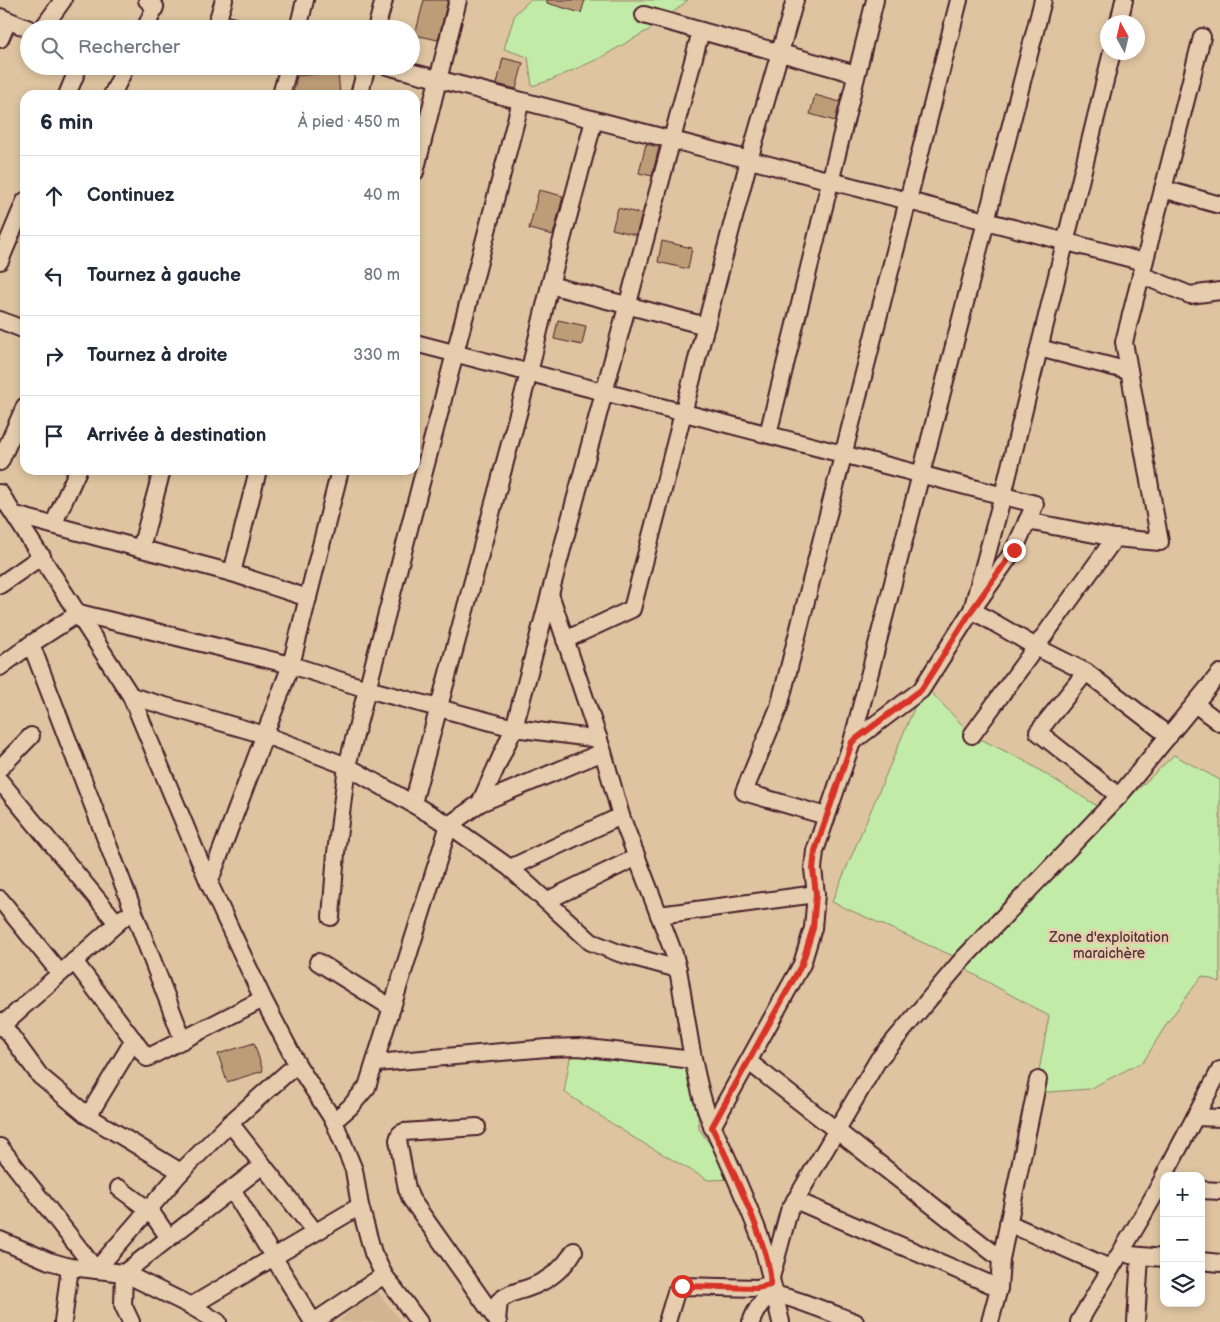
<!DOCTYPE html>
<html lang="fr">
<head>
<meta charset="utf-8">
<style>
  :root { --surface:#fff; --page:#f2f2f3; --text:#1f2937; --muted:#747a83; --line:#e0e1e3 }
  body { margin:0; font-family:"Balsamiq Sans",sans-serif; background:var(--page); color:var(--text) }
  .controls { position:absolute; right:15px; bottom:15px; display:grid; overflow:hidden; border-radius:10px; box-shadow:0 2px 8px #0003 }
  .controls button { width:45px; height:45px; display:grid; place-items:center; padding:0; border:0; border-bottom:1px solid var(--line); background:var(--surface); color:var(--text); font:25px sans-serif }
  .compass { position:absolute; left:1100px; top:15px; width:45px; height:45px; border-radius:50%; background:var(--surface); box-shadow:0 2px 8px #0003; rotate:352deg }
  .stop { position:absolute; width:15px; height:15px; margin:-11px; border:4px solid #d93025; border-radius:50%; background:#fff }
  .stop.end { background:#d93025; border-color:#fff; box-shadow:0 1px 5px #0008 }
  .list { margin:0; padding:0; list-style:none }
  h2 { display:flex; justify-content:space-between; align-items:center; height:65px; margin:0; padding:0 20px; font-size:21px }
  h2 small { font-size:16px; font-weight:400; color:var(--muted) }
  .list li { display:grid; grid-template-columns:32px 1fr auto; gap:15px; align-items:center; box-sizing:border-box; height:80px; padding:0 20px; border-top:1px solid var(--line) }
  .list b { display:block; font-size:19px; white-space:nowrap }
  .list em { font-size:16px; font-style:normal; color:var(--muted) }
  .icon { flex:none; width:28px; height:28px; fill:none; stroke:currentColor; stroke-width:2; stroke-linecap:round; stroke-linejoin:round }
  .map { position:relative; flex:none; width:1220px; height:1322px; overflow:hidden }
  .search { position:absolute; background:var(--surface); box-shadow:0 2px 8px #0003; left:20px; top:20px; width:400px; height:55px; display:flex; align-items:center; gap:12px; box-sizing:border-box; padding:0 18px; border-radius:28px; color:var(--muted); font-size:19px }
  .panel { position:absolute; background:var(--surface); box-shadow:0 2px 8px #0003; left:20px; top:90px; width:400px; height:385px; border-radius:15px }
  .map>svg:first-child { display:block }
  .built { fill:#d1b592 }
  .green { fill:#c2eba7; stroke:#868569 }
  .building { fill:#bd9d77; stroke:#4a1f2b }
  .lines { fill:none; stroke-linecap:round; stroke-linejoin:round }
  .minor-casing { stroke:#4a1f2b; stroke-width:20 }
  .minor { stroke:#e5cdae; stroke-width:16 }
  .route { stroke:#d93025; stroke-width:6 }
  .labels { text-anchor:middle; stroke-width:5; stroke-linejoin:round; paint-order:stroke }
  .park-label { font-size:14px; fill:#563337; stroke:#e5cdae }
</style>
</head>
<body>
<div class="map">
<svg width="1220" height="1322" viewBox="0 0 1220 1322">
  <rect width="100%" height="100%" fill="#dec4a0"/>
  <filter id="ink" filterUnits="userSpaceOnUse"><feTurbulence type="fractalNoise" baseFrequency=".02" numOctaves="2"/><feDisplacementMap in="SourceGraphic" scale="10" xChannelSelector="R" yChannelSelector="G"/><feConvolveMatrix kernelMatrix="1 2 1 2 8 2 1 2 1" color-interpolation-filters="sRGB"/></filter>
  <g filter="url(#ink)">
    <polygon class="built" points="375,1288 401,1322 338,1322"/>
    <g class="green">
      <polygon points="530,0 688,0 659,24 598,59 551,80 532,86 528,57 504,49 515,14"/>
      <polygon points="924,685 972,735 1023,760 1105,811 979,942 1174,755 1220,780 1220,982 1202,976 1167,1023 1144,1061 1089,1089 1035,1093 1049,1016 968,971 966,956 962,960 832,902"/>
      <polygon points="572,1047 695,1069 699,1129 735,1179 708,1180 631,1136 564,1092"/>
    </g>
    <g class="building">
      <polygon points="424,0 448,0 438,40 415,35"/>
      <polygon points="547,0 585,0 581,13 547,3"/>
      <polygon points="503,58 523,63 516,89 497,84"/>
      <polygon points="338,72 340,95 293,95 297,76"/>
      <polygon points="815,95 840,102 835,121 810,114"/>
      <polygon points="646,144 659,147 652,176 639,173"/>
      <polygon points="539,190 563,196 553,235 529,229"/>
      <polygon points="618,208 642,214 636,235 612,229"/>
      <polygon points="662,241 692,248 688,269 658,262"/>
      <polygon points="558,320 586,326 582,345 554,339"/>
      <polygon points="254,1043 263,1071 227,1082 218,1054"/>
    </g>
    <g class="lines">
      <g class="minor-casing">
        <g id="minor">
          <polyline points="224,0 217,22 241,29"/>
          <polyline points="644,15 856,74"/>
          <polyline points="0,17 29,29"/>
          <polyline points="1119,22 1124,0"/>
          <polyline points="42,29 63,0"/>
          <polyline points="145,29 155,7 147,0"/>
          <polyline points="298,29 305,0"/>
          <polyline points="376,29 384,0"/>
          <polyline points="0,39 8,21"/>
          <polyline points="1112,52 1003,495 972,610 1036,647 1086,672 1169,736"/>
          <polyline points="387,66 1144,262"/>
          <polyline points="67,95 79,66"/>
          <polyline points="112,95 126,66"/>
          <polyline points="281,95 289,66"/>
          <polyline points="359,95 367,66"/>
          <polyline points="415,172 458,0"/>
          <polyline points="1163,189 1220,205"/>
          <polyline points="0,261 25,201"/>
          <polyline points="1141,275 1190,295 1220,291"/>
          <polyline points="550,285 706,326"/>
          <polyline points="0,320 25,330"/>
          <polyline points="415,343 1035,504 1014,550 972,610 921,690 852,742"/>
          <polyline points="1039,348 1129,371"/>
          <polyline points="768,434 875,0"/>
          <polyline points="0,462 25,406"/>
          <polyline points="0,493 131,696 209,883 263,999 297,1064 334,1121 354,1170 360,1206 373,1253 384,1275 419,1322"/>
          <polyline points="15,515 232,573 308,598"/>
          <polyline points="1027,521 1115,538 1160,542 1124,342 1202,37"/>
          <polyline points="53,525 78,470"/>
          <polyline points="141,548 162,470"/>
          <polyline points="232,573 258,470"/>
          <polyline points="0,585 42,556"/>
          <path d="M550 594 603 752 621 816 674 954 678 969C686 1014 691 1060 704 1104 709 1120 716 1134 723 1149 736 1178 749 1208 760 1237 769 1265 774 1294 781 1322"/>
          <polyline points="565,640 632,609 749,160 795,0"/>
          <polyline points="31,644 183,1040"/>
          <polyline points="0,667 31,644 79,613 291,665 367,689 514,728 599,739"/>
          <polyline points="1086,672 1038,732 1119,796"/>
          <polyline points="131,696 265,735 347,766 449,825 510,868 591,942 619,953 678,969"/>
          <polyline points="1195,704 1220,723"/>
          <polyline points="972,735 1115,538"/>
          <polyline points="0,768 31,736"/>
          <polyline points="0,781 117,923"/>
          <polyline points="413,803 529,373 550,285 594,120"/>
          <polyline points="480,803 603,752"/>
          <polyline points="826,816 744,792 779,707 959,0"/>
          <polyline points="510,868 621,816"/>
          <polyline points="209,883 291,665 340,470"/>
          <polyline points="0,899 60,973"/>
          <polyline points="546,901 637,857"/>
          <polyline points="659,915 816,894"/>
          <polyline points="331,917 336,853 347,766 521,101"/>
          <polyline points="74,961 147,1058 263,999"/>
          <polyline points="318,962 392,1008"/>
          <polyline points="0,1021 40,1076 88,1116 181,1172"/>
          <polyline points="0,1027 124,917"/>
          <polyline points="749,1062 1001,1259"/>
          <polyline points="376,1063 547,1048 579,1047 693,1060"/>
          <polyline points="88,1116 134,1040"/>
          <polyline points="1195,1117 1220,1118"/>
          <polyline points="334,1121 350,1107 367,1087 449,825 480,803 514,728 701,31"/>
          <polyline points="230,1123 315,1232"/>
          <polyline points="477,1127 404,1132 400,1134 398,1140 407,1189 411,1199 498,1322"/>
          <polyline points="712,1127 802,964 813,928 816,894 813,869 815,851 852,742 1043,0"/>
          <polyline points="0,1147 96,1270"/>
          <polyline points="1164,1176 1220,1070"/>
          <polyline points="119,1188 142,1205 149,1209 169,1238"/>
          <polyline points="232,1189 313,1322"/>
          <polyline points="1201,1190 1220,1191"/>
          <polyline points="795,1200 999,1288"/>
          <polyline points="1008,1223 1110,1268"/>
          <polyline points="0,1240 49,1261 70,1267 124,1273 191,1306 218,1322"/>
          <polyline points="1130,1255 1164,1258"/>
          <polyline points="1201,1261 1220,1263"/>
          <polyline points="96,1270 181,1172 230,1123 297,1064"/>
          <polyline points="191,1306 360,1206"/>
          <path d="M497 1320 499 1301C509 1293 516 1292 528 1288 548 1281 563 1270 574 1251"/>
          <polyline points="63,1322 70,1267"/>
          <polyline points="131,1322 123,1305 124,1273 263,1165"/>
          <polyline points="314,1322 384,1275"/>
          <polyline points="667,1322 676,1292 682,1286 757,1288 769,1285 789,1211 878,1060 962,960 1119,796 1220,673"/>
          <path d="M751 1322C755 1312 761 1299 773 1295 783 1293 841 1317 855 1322"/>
          <polyline points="990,1322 999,1288 1001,1259 1038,1080"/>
          <path d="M1079 1322C1107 1273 1138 1227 1164 1177"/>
          <polyline points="1136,1322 1140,1256"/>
        </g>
      </g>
      <use href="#minor" class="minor"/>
    </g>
  </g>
  <g class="lines" filter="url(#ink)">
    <path class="route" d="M682 1286 757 1288 770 1285C775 1257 726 1156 712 1127L802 964 813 928 816 894 813 869 815 851 852 742 921 690 972 610 1014 550"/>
  </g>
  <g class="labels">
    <g class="park-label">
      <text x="1109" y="942">Zone d'exploitation<tspan x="1109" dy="16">maraichère</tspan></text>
    </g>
  </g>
</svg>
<div class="controls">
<button>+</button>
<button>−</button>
<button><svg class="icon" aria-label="layers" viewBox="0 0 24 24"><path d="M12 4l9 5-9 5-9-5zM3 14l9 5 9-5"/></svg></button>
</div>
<svg class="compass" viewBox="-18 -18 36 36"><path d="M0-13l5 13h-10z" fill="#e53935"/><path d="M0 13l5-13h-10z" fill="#747a83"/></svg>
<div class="stop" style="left:682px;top:1286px"></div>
<div class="stop end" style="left:1014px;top:550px"></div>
<div class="search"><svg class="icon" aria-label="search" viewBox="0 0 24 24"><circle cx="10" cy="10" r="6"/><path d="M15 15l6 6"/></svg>Rechercher</div>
<section class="panel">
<h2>6 min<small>À pied · 450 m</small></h2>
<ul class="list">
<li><svg class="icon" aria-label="ahead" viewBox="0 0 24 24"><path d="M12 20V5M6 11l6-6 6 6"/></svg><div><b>Continuez</b></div><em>40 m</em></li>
<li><svg class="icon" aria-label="left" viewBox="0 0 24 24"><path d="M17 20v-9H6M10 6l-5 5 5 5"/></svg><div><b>Tournez à gauche</b></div><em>80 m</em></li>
<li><svg class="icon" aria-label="right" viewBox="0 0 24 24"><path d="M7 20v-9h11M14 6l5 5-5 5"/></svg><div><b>Tournez à droite</b></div><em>330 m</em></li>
<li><svg class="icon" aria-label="arrive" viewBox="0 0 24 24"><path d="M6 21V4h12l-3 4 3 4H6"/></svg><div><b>Arrivée à destination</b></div></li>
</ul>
</section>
</div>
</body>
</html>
